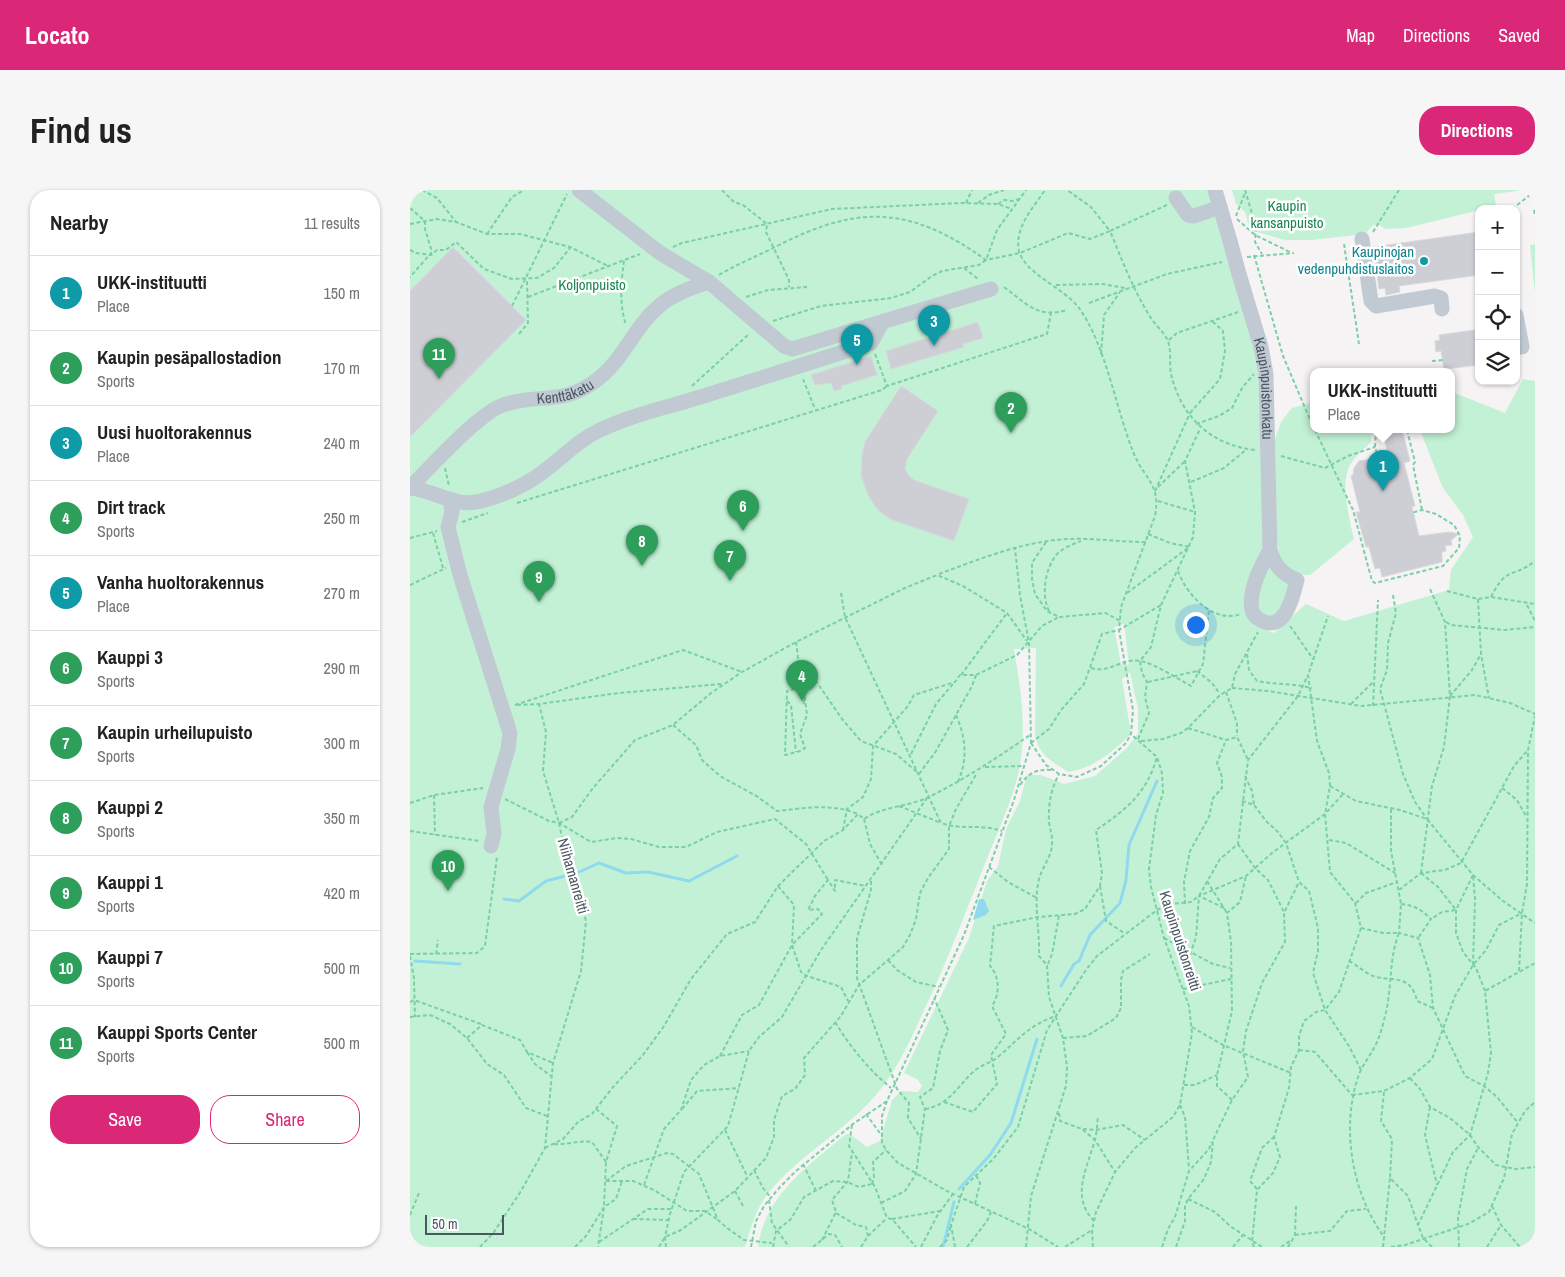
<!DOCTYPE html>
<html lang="en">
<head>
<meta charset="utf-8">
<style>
  :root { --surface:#fff; --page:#f6f6f6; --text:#222; --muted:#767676; --line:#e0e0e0; --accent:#db2777 }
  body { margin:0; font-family:"Archivo Narrow",sans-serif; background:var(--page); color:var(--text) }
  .controls { position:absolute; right:15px; top:15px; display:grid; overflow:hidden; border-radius:10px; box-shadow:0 1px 4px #0004 }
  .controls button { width:45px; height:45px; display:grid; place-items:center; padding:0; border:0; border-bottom:1px solid var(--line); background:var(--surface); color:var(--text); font:25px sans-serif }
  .scale { position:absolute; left:15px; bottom:12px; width:79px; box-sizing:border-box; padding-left:5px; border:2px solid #4a5661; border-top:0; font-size:14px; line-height:18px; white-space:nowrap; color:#4a5661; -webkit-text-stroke:4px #fff; paint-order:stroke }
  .you { position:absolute; left:785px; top:434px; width:18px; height:18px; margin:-12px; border:4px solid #fff; border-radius:50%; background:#1a73e8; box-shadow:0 0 0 8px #1a73e833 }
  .badge { display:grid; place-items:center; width:32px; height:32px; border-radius:50%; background:var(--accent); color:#fff; font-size:16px; font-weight:700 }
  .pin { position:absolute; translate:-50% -41px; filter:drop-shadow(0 1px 2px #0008) }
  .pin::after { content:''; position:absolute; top:26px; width:18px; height:15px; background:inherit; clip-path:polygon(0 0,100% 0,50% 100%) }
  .popup { position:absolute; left:900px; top:178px; width:145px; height:65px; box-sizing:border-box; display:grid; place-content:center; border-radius:10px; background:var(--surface); filter:drop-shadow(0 1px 4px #0005); font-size:16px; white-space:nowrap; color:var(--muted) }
  .popup b { font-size:19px; color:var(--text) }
  .popup::after { content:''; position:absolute; left:50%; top:100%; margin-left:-10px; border:10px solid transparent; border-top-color:var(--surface) }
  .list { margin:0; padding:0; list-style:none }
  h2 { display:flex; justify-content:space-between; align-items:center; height:65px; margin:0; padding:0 20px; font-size:21px }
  h2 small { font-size:16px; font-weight:400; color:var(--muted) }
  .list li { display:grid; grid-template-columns:32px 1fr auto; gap:15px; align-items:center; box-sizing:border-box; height:75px; padding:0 20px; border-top:1px solid var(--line) }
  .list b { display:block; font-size:19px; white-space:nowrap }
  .list p { margin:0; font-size:16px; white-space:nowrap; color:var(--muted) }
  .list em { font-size:16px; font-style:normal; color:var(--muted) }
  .actions { display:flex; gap:10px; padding:15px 20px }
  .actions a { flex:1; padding:11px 0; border:1px solid var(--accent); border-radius:20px; text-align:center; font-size:18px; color:var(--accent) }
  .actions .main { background:var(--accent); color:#fff }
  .icon { flex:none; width:28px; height:28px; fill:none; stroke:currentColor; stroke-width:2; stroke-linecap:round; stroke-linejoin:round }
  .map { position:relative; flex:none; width:1125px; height:1057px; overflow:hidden; border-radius:20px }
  header { display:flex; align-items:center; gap:30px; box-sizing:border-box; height:70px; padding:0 25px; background:var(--accent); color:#fff }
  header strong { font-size:24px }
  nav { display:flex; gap:28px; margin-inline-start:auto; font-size:18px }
  .intro { display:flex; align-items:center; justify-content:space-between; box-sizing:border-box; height:120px; padding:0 30px }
  h1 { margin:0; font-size:35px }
  .button { padding:12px 22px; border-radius:20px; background:var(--accent); color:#fff; font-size:18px; font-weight:700 }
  main { display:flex; gap:30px; padding:0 30px }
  aside { flex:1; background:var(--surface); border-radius:20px; box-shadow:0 1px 4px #0004 }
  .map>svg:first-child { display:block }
  .green { fill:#c3f1d5; fill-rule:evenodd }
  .water { fill:#90daee }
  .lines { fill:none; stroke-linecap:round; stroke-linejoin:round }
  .stream { stroke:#90daee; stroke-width:3 }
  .building { fill:#cdcfd5; stroke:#d7d9de }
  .path { stroke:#7ad0a6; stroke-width:2; stroke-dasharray:4 2.5; stroke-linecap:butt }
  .minor { stroke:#c1cad2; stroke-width:15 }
  .minor-bridge { stroke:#c1cad2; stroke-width:15 }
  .culture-dot { fill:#0f9aa8; stroke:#fff; stroke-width:2 }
  .labels { text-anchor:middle; stroke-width:5; stroke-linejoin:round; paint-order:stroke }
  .park-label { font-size:15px; fill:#17864f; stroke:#fff }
  .culture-label { font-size:15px; fill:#0d838f; stroke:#fff; text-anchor:end }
  .street-label { font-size:15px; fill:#4a5661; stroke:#fff }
</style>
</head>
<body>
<header>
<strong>Locato</strong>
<nav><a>Map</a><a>Directions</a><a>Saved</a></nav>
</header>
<div class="intro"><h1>Find us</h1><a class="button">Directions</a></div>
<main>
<aside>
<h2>Nearby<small>11 results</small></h2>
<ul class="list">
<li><span class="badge" style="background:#0f9aa8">1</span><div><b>UKK-instituutti</b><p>Place</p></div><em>150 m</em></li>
<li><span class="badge" style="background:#2e9e5b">2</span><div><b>Kaupin pesäpallostadion</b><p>Sports</p></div><em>170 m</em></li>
<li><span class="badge" style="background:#0f9aa8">3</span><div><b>Uusi huoltorakennus</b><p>Place</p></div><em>240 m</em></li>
<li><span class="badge" style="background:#2e9e5b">4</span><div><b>Dirt track</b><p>Sports</p></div><em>250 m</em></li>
<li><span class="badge" style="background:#0f9aa8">5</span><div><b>Vanha huoltorakennus</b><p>Place</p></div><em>270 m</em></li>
<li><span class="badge" style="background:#2e9e5b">6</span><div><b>Kauppi 3</b><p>Sports</p></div><em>290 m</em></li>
<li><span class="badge" style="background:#2e9e5b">7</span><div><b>Kaupin urheilupuisto</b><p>Sports</p></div><em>300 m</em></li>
<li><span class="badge" style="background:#2e9e5b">8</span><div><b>Kauppi 2</b><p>Sports</p></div><em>350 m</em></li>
<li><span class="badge" style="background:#2e9e5b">9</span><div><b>Kauppi 1</b><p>Sports</p></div><em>420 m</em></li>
<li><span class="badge" style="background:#2e9e5b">10</span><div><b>Kauppi 7</b><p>Sports</p></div><em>500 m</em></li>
<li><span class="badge" style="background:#2e9e5b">11</span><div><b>Kauppi Sports Center</b><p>Sports</p></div><em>500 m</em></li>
</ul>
<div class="actions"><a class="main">Save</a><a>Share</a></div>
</aside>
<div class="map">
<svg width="1125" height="1057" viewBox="0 0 1125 1057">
  <rect width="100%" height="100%" fill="#f5f3f3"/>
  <g class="green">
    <path d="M0 0H800L849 173 854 359 837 422 845 436 864 443 896 414 934 431 1039 400 1041 380 1063 347 1053 325 1033 298 1010 240H1042V202L1095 223 1113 189 1125 191V1057H348C355 1005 398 976 436 944L441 945 457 957 470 951 482 910 491 901 508 902 512 896 508 890 494 883 559 748 577 691 588 676 596 639 610 611 617 585H631L654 594 685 586 717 558 728 543V519L720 482 712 489 721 544C702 562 684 578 658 582 642 571 628 565 625 544L626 458 604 459C610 496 616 531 611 568 608 598 587 643 576 671 556 721 538 770 515 818 501 849 488 879 465 906 433 943 387 966 357 1005 345 1020 341 1039 335 1057H0ZM714 434 719 475 711 474 704 437Z"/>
    <polygon points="822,0 1114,0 1084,4 1086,16 996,38 975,39 968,34 962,36 955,44 902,50 875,50 840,40 835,22 826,14"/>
    <polygon points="1125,54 1125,104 1120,55"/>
    <path d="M904 212V240H961V252C952 261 940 270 937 283 932 299 940 333 944 349L900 385H893L881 380 870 369 867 350 865 249 871 232 882 218Z"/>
    <polygon points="859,373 879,392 879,410 864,428 850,425 847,401"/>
  </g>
  <polygon class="water" points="569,709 574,709 579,721 576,725 563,730"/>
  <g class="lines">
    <g class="stream">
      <polyline points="94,709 109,711 136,691 167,683 189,673 216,683 238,682 279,691 327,666"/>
      <polyline points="5,771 50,774"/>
      <polyline points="651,796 664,774 669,771 680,745 710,713 716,690 719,655 747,591"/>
      <polyline points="549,999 580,965 601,933 627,849"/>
      <polyline points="533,1057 544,1012"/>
    </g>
  </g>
  <g class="building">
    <polygon points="1069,42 1069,85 989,96 990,102 976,105 975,98 969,99 963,57"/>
    <polygon points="43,57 116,130 0,247 0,101"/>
    <polygon points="568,132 573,148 553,154 554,157 481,179 476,161"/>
    <polygon points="1065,140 1065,146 1069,145 1069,175 1034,179 1031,161 1026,162 1025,151 1030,150 1029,145"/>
    <polygon points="461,166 467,185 431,196 432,199 424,201 421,193 405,195 401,185"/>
    <polygon points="491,196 528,221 497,269 495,279 499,286 504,290 559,309 544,351 480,329 468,320 459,307 451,286 452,264 455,252"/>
    <polygon points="973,240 992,240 1000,271 994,273 1005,316 1002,317 1009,346 1039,342 1049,344 1041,350 1042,355 1035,356 1036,361 1032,362 1032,372 972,387 970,378 965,379 959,357 956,357 946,322 950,322 941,286 943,285 944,278 949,271 978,266"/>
  </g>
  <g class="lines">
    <g class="path">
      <polyline points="12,0 27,8 46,32"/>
      <polyline points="312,0 324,12 333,15 357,34 356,42 379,90 379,97"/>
      <polyline points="835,0 846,37 845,52 852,64"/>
      <polyline points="556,13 562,0"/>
      <polyline points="568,13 579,5 594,0"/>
      <polyline points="588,14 594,10 603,11 609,9"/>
      <path d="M757 15 700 41C712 70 723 99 739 125 744 134 753 141 757 149 762 159 759 173 761 184 771 227 801 255 845 260"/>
      <polyline points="0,18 15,31 15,39 22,62 0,87"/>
      <polyline points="1102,19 1125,1"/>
      <polyline points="1124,20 1125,25"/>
      <polyline points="826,26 835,3"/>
      <polyline points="827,29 845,45 880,62"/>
      <polyline points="0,34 27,29 46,32 77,44 110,44 160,57 198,76"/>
      <polyline points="963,42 989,0"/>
      <polyline points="77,44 102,7 114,0"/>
      <polyline points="934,54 949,154"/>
      <polyline points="263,57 272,53 422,19 551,13 588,14 602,19"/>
      <polyline points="0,60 6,63 21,65 27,60 36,60 46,52 74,79 102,89 127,88 144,78 160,58"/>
      <polyline points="844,65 873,166 904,239"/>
      <polyline points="837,67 884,63"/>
      <path d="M214 71C211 92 209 114 216 135"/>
      <polyline points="554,78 568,89"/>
      <path d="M309 85C329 73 350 65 371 54 451 14 502 17 576 70L610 63 658 43 680 49 700 41 681 17 657 0"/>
      <polyline points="646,95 692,94 715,98"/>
      <path d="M594 97C616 113 627 129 657 120"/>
      <polyline points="118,107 230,64"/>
      <polyline points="336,107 358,100 397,97"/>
      <polyline points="679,113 757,84 812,72"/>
      <polyline points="102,116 157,4"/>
      <polyline points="363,131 411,116 481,108 500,102 522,86 532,81 569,75 576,70 587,40 616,0"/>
      <polyline points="109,144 118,133 117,90"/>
      <polyline points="759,150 767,143 828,122"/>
      <polyline points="465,164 477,196 637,144 641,123"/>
      <polyline points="691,164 694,125 710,102"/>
      <polyline points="1022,171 1033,170"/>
      <polyline points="393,189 405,219"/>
      <polyline points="282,196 339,144"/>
      <polyline points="780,223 810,189 815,161 813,141 802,131"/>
      <polyline points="786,234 809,226 822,218 832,198 844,184"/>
      <polyline points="905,240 943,320 962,391 965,393 1033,376 1049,358 1050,346 1044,335 1026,324 1012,320 1001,323"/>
      <polyline points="966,240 965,257 970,273"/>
      <polyline points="997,240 1005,272 1003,275 1012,320"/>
      <polyline points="871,266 915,278 938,266 965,257"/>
      <polyline points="35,278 39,296"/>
      <polyline points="781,292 814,278 837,259"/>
      <polyline points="748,297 775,271"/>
      <polyline points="745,301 780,223"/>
      <polyline points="748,311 785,322"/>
      <polyline points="107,313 472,200 477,196"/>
      <polyline points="52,332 78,323"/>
      <polyline points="23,343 33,378"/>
      <polyline points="738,344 760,353 780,357"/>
      <polyline points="0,348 27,341"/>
      <polyline points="636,352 622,373 622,389 625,404 637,421 649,427 696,423 710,431"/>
      <path d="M768 381C776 404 803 434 831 424"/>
      <path d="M529 384C570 369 613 351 659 349 684 348 710 352 736 352"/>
      <polyline points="0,395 36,378"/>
      <polyline points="1037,401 1068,409 1081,407 1125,414"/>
      <path d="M431 403 435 427 531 633C555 641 568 633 592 641"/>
      <polyline points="717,403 778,358"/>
      <polyline points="983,405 986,423 978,453 977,480 970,499 993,584 1005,612 1017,629"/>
      <path d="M1081 407C1097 375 1102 389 1125 371"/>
      <polyline points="1068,409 1071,464 1079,508"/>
      <polyline points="1117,415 1125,431"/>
      <path d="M639 421C631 405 635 378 647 364 653 358 663 354 671 351"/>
      <polyline points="1036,432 1041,435 1094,440 1125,437"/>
      <polyline points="880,436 903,469"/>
      <path d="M386 452C389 469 389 502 395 516"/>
      <path d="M837 464 839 480 847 491C866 495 883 493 902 498"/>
      <polyline points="390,478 406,491 432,529 451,551 486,564 507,582"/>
      <path d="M681 478C699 484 713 467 731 471 747 475 766 488 781 496L793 474 799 419"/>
      <polyline points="787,481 802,493 810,504"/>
      <polyline points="551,485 597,423"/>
      <polyline points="738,492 787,481"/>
      <polygon points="387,498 394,502 397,525 390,544 395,558 390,561 375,565 377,501"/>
      <polyline points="822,498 858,501 951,516 1065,505 1100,513 1125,524"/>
      <polyline points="816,502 827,533 827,546"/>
      <polyline points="1040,506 1062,480 1071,464"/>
      <polyline points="377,511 381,515 386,562"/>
      <polyline points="941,514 963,492"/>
      <polyline points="105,515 273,460 332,482"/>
      <polyline points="107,515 129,514 209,503 311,494"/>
      <polyline points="963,516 968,410"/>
      <path d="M546 525C556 548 558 568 548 592"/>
      <path d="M263 535 286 555 292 570 310 586 348 607 367 621C394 618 422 613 448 624"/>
      <polyline points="778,538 816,550 827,547 838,570"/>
      <polyline points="728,549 739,523 735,507 737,492 732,483 730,471 741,457 751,415 783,347 785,322 775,271 790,239"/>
      <polyline points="731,551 753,549 771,543 778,538 810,505 822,498 825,484 848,442"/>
      <path d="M621 553 636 575 649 584 667 587 691 576 716 553 721 544 723 520 709 440 711 417 745 326C751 294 735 290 724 264 706 220 696 155 669 118 653 97 615 84 609 61 604 38 623 18 635 0"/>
      <polyline points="621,553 639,539 651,520 674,494 692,444 709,440 751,415"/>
      <polyline points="501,564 526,514 543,494"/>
      <polyline points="575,577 614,576"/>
      <polyline points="509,584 526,561 562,496 566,485"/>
      <polyline points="835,586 842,601 844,615"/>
      <path d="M610 595C619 583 626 579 641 580"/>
      <polyline points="920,596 946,611 990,620 1017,629 1063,685 1093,711 1125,733"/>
      <polyline points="1092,598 1107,610 1116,626"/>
      <polyline points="24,605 25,645"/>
      <polyline points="95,609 139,631 149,633 181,652 207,648 221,649 249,657 276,657 307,642 365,629 396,654 418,690"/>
      <polyline points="832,611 844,615 857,632 868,642 876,653 889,692 899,701 908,738 908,761 903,783 915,820 939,856 951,880"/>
      <polyline points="0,613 24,605 73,598"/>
      <polyline points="489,616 531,633"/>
      <polyline points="981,619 981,661 991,714 989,743 1008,748 1020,785 1023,818 1055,886 1074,896 1087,907 1108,933"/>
      <polyline points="454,629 460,654 472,675"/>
      <polyline points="149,633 162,627 183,598 225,550 263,535 301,503 332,482 386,452 495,398 527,385 553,396 597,423 617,451"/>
      <polyline points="433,640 437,619 453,607 461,589 463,556 498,516 504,505 545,492 550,485 566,485 607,465 632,436 649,427"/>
      <polyline points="0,641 70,651"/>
      <polyline points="919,650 936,653 985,683"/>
      <polyline points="828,654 845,678 858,690 874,722"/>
      <polyline points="579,677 598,692 627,708"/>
      <polyline points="1011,683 1022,596 1034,557 1040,506 1035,432 1020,399"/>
      <polyline points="1011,683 1028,697 1046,720 1032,722 1021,729"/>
      <polyline points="1063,685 1046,720 1046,743 1053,762 1066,778 1075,801"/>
      <polyline points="461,691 461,700 447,748 447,788 487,899 499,913 498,928 511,949"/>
      <polyline points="797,691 817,723"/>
      <polyline points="368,696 384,715 382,755 391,782 397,786 431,797 438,811"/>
      <polyline points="690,696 696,731 714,743"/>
      <polyline points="989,700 1011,683 1035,680 1051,673 1104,576 1117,561"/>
      <polyline points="946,713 956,703 987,692"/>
      <polyline points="775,714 774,692 780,661 799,627 803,608 812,598 812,587 807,573 816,550"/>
      <path d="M991 714C1004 715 1012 720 1021 729L1008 748"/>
      <polyline points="814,718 789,706 836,686 862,663 915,624 934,603"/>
      <path d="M951 738 973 743H989C979 768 982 796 976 822 973 834 970 848 964 858 960 866 954 873 950 882 930 933 941 1004 975 1048"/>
      <polyline points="754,748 803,774 820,778"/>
      <polyline points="0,764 67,763 75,756 87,667"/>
      <polyline points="26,764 28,750"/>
      <polyline points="0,766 4,788 5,827"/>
      <polyline points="478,770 487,780 506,792 529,797"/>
      <path d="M939 771C947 775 955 783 963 786 981 792 1001 783 1007 811L1023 818"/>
      <polyline points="638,774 642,764 649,726"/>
      <polyline points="1063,775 1065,709 1063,685"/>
      <polyline points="1109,781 1112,723 1117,694 1118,560 1125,526"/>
      <polyline points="780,796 776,777 786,747 789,706"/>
      <polyline points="773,799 821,789"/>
      <polyline points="0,812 4,810 71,834"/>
      <polyline points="0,827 20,825 40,834 57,848 77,874 94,885 116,918 137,926"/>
      <path d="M425 832C441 858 458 879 481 898"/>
      <polyline points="782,837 813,855 881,883"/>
      <polyline points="57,848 72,835 110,850 117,862 143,873"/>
      <polyline points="653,848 677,846 706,828 711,818 711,790 713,781 740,764"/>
      <polyline points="889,860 905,862 942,905"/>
      <polyline points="117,862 125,874 141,886"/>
      <polyline points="310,866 332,825 349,815 382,755 412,724 408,719 398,720 405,706 418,690 425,701 425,690 456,696"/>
      <polyline points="1000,888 1010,899 1020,917 1040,928 1060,945 1068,957 1086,975 1105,979 1125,977"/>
      <polyline points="774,895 785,895 807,885"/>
      <polyline points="974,902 971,931 982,949 980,988 998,1006 1008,1035"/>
      <polyline points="942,905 974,901 1000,888 1022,869 1045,806 1063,775 1076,760 1089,735 1112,723"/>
      <polyline points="822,910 807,896 807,885 822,821 821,752 817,723 830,712 836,686"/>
      <polyline points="477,911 472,926 472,953 476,960 488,973 537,1001 619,1039 648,1057"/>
      <path d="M534 912 563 922 587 894 581 865 596 844 582 816C590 804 590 787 580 776L584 736 628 727 665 724 675 719 690 696 692 683 686 640C716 620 737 603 747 567"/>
      <polyline points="770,915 775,927 779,979"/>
      <polyline points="1020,917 1015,945 1027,995"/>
      <polyline points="186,919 207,936 196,972 194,1017 188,1057"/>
      <polyline points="272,919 287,901 329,898"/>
      <path d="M515 919C539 915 547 897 563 882 570 875 582 873 589 866 609 849 619 835 646 826"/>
      <polyline points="649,923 650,931 672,939 685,950 705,982"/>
      <polyline points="456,924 472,946"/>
      <polyline points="442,935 439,956 465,997 477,1028 482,1029 506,1057"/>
      <polyline points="673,939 686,940 713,935 735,950"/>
      <polyline points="315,940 337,986"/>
      <path d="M144 954C158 955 169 950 182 952L196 972"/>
      <path d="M135 958 153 949 168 932 182 924 203 897 233 865 254 836 281 789 317 744 345 732 368 696 414 651 433 640 448 624 454 629C473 616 498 617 519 607 555 589 587 568 620 545"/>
      <polyline points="393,974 406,1001"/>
      <polyline points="344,980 353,998 361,1008"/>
      <polyline points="196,991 216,976 257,963 263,964 289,984 308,1030 317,1038 334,1050 362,1053"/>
      <polyline points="196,991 223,991 244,1000 277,1021 295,1021 308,1030"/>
      <polyline points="462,994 464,987 463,972 476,960"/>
      <polyline points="234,995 254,939 271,920 281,890 294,875 310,866 339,861"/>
      <polyline points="847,999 840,991 852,958 864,947"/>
      <polyline points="325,1001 333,1016"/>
      <polyline points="778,1009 805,1022 820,1036 852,1057"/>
      <polyline points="359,1010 362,1033 379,1057"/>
      <polyline points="471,1013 495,1001 506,984 515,919 510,907 523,898 530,861 538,840 524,808"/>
      <polyline points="565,1014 570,993 566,985"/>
      <polyline points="1082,1016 1091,1035 1110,1057"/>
      <polyline points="426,1023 446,1035 456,1037 458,1046"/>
      <polyline points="0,1025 9,1003"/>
      <polyline points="223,1029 259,1030"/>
      <polyline points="482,1029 530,1021"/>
      <path d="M684 1031C661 1007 676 981 684 953 687 944 687 935 688 926"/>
      <polyline points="885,1045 920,1041 937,1021 956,1019"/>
      <polyline points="412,1050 426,1022 422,1010 438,991 442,962"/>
      <polyline points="189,1052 238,1019 261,1019"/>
      <polyline points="70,1057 84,1042 111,1001 135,958 143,873 171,781 176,731 169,704 159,682 149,633 133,581 136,542 129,514"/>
      <polyline points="165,1057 176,1046 194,1017 206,1009 212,991"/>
      <polyline points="249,1057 255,1047 271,1040 325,1001 356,968 364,947 364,930 372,906 385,899 395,885 394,868 431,826 449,795 493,757 500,745 506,729 510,703 518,688 539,659 539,636 546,619 567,583"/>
      <polyline points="256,1057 255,1047 260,1024 274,982 318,936 339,861 349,847 372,827 411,760 517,608"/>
      <polyline points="341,1057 346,1031 354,1016 370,997 386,981 443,934 477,911 554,745 604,610 621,553 619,453 610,405 605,358"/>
      <polyline points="363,1057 366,1041 381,1029 394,1007 423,991 437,992 449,997 462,994"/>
      <polyline points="403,1057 419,1044 425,1045 432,1057"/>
      <polyline points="451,1057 458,1046 477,1028"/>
      <polyline points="511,1057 527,1026 543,1004"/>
      <polyline points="530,1057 537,1050 541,1035"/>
      <polyline points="545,1057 541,1035 554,997 584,968 608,937 637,840 676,780 687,766 747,720 760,714 781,712 789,706 810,669 828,654 838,570 888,506 898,485"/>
      <polyline points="557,1057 577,1031 581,1022"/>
      <path d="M616 1057 621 1006 656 896 657 877 653 848 639 807 637 775 629 766C630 742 624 718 628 694 630 679 641 669 642 655 643 647 640 640 639 632 638 615 641 599 649 584"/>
      <polyline points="655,1057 682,1040"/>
      <polyline points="683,1057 682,1040 686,1022 705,982 725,958 763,927 770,915 782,843 779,816 754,748 741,697 739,679 746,625 753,603 752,583 747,567 722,545"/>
      <polyline points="752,1057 758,1039 765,1027 779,981 799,959 802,952"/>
      <polyline points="766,1057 775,1031 775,1016 778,1009 794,989 801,972 803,950 822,910 838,887 833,861 836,841 852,793 875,752 874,723 889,692"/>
      <polyline points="823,1057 833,1045"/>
      <polyline points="844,1057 842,1052 847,1000 863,983 870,967 864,947 879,898 881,877 889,860 889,846 894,831 906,822 915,820 929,802 951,738 945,713 920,682 915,624 920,596 919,583 907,551 898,485 918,426"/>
      <polyline points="871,1057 880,1051"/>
      <polyline points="878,1057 885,1045 886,1016"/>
      <polyline points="973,1057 980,988"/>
      <polyline points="981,1057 995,1055 1058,1034 1079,1022 1094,988 1102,944 1115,921 1125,912"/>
      <polyline points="1022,1057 1013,1048 1008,1035 1043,962 1060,945 1078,883 1081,863 1075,801 1125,773"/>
      <polyline points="1049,1057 1048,1028 1057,979 1068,958"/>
      <polyline points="1077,1057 1091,1035"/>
    </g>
    <g class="minor">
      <polyline points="169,0 250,63 299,92 374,156 382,159 581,99"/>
      <polyline points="805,0 820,51"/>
      <polyline points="766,8 778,25 784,26 810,17"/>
      <polyline points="952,49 961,111 966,116 1025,106 1031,108 1032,119"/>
      <path id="s1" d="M829 84 851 157 856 184 860 360C865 376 872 384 887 390 883 405 876 442 852 431 848 429 843 425 842 420 838 401 851 376 860 360"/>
      <polyline points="1106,125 1112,157"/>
      <path d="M0 298C23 300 43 316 66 312 91 307 119 294 138 278 155 265 170 249 190 240 221 225 255 218 287 208 345 190 403 172 461 153L472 133"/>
      <path id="s2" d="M0 298C19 278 69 223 93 215 126 203 151 216 184 192 214 171 223 138 248 117 262 104 281 98 299 92"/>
      <polyline points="40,310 42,322 38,337 50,385 100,543 98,559 81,617 84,644 81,656"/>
    </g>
    <polyline class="minor-bridge" points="820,51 829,84"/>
  </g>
  <circle class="culture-dot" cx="1014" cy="71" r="5"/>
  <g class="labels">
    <g class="park-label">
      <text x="877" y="21">Kaupin<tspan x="877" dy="17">kansanpuisto</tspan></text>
      <text x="182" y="100">Koljonpuisto</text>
    </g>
    <g class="culture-label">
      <text x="1004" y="67">Kaupinojan<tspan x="1004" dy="17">vedenpuhdistuslaitos</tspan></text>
    </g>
    <g class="street-label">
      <text dy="5" stroke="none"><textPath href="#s1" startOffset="118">Kaupinpuistonkatu</textPath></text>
      <text dy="5" stroke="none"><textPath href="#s2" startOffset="189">Kenttäkatu</textPath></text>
      <text transform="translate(163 686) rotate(74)" y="5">Niihamanreitti</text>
      <text transform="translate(770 751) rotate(72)" y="5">Kaupinpuistonreitti</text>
    </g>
  </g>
</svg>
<div class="controls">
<button>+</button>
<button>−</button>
<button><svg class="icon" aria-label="locate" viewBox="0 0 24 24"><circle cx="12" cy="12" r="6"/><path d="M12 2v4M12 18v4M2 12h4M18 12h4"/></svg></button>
<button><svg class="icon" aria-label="layers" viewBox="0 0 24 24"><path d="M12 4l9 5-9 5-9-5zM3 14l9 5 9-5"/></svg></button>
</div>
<div class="scale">50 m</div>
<div class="you"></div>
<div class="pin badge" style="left:973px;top:301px;background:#0f9aa8">1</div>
<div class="popup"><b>UKK-instituutti</b>Place</div>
<div class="pin badge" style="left:601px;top:243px;background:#2e9e5b">2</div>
<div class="pin badge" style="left:524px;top:156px;background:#0f9aa8">3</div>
<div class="pin badge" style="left:392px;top:511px;background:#2e9e5b">4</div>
<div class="pin badge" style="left:447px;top:175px;background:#0f9aa8">5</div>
<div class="pin badge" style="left:333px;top:341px;background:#2e9e5b">6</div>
<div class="pin badge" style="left:320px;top:391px;background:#2e9e5b">7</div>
<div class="pin badge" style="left:232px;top:376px;background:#2e9e5b">8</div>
<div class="pin badge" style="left:129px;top:412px;background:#2e9e5b">9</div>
<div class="pin badge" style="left:38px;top:701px;background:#2e9e5b">10</div>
<div class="pin badge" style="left:29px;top:189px;background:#2e9e5b">11</div>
</div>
</main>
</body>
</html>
